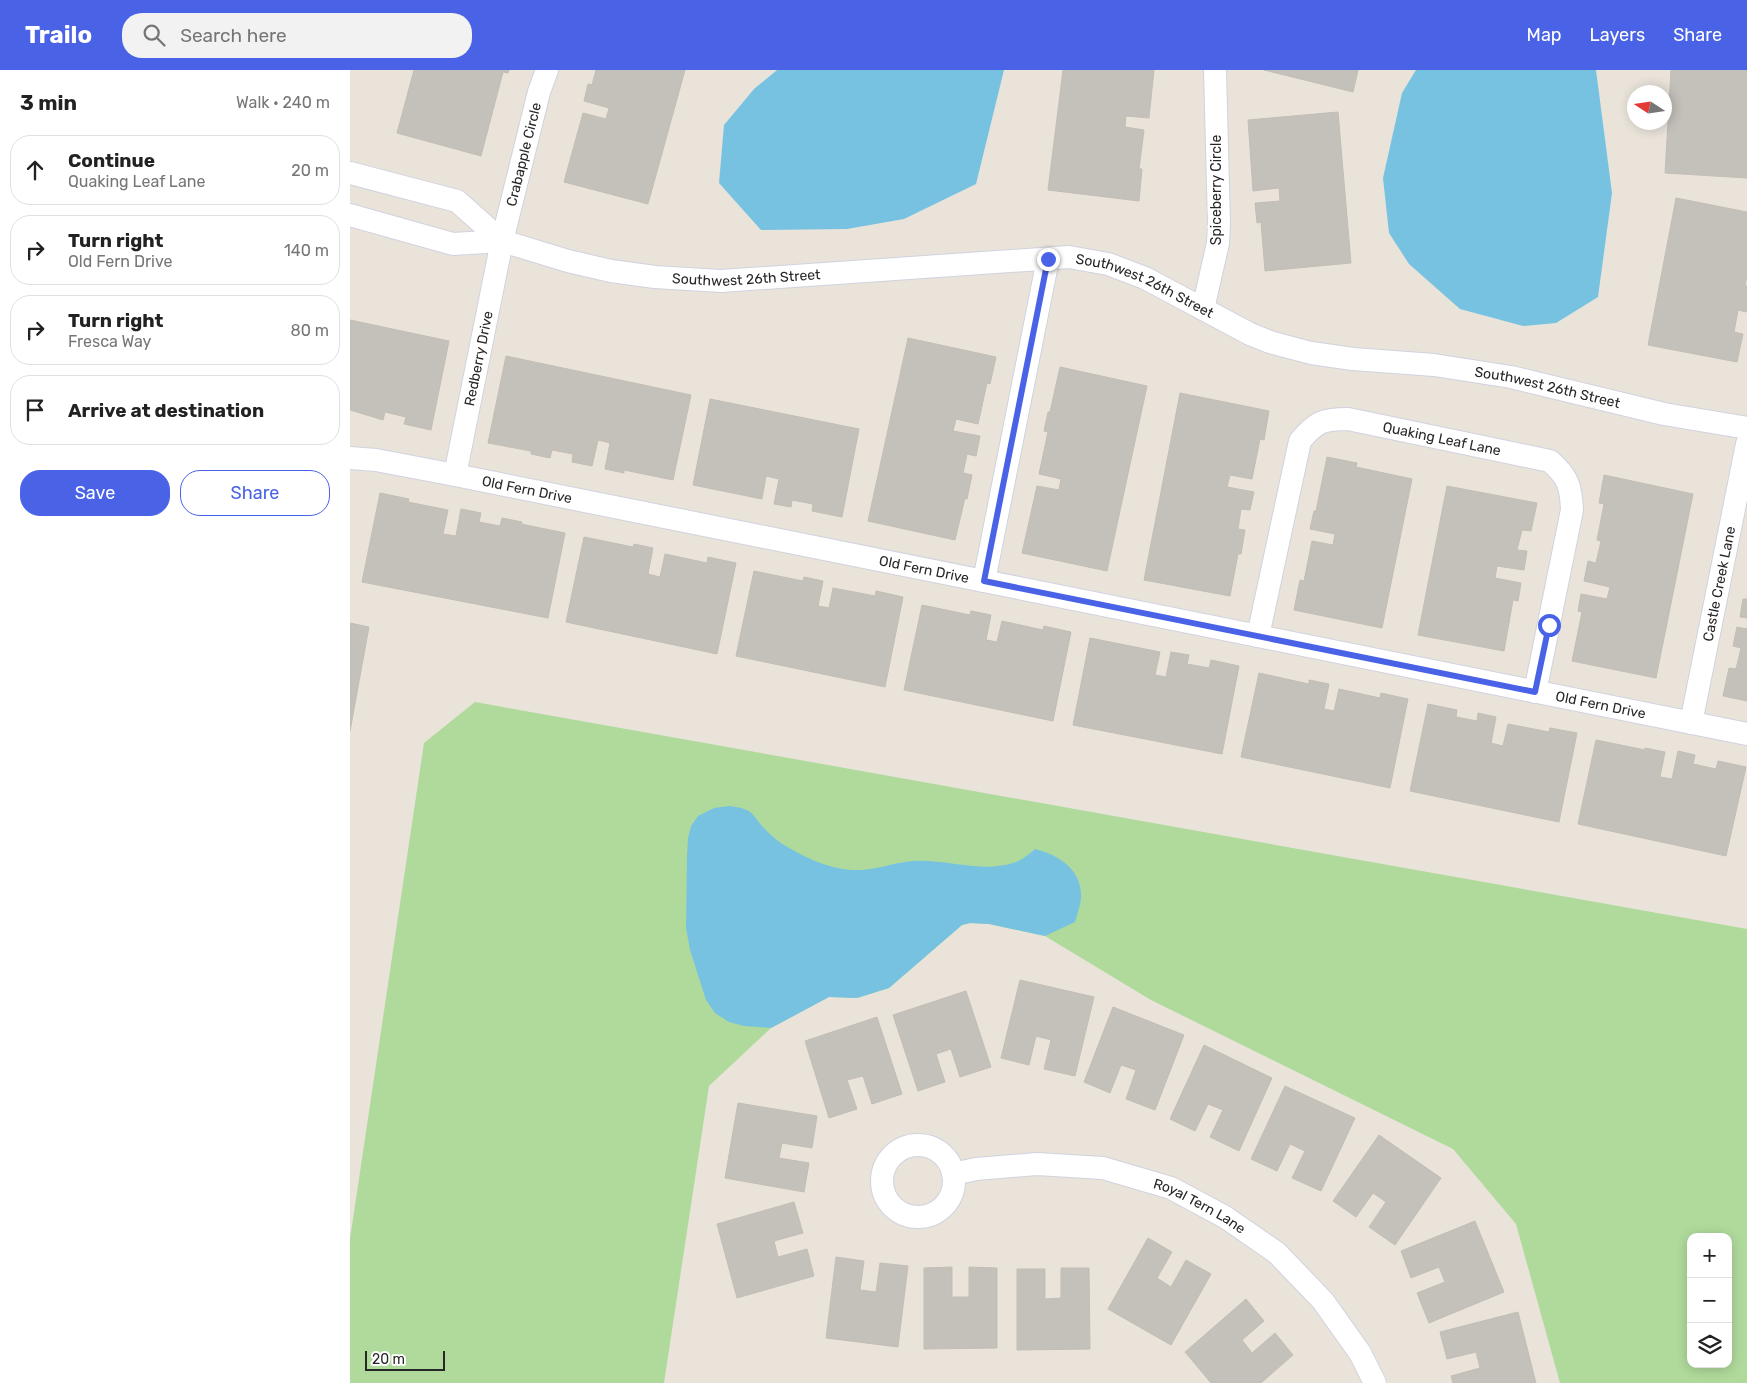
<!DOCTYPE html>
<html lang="en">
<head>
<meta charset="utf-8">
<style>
  :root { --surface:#fff; --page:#f2f2f2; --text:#222; --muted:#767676; --line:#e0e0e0; --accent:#4a63e6 }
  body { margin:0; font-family:Rubik,sans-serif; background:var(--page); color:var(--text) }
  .controls { position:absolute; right:15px; bottom:15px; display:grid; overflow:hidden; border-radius:10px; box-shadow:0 2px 12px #0003 }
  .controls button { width:45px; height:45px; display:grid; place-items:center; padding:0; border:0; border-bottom:1px solid var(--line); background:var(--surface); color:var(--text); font:25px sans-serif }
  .compass { position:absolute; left:1277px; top:15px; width:45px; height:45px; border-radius:50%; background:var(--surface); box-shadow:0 2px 12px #0003; rotate:282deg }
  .scale { position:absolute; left:15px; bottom:12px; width:80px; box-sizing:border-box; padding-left:5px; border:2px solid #272727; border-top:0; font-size:14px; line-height:18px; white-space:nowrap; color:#272727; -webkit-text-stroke:4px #fff; paint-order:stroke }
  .stop { position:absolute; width:15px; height:15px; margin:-11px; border:4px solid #4a63e6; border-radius:50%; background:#fff }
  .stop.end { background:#4a63e6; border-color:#fff; box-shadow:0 1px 5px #0008 }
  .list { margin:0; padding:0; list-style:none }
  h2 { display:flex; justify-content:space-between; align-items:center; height:65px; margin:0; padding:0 20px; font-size:21px }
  h2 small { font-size:16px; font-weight:400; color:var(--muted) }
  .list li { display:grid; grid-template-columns:32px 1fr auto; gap:15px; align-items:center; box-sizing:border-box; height:70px; margin:0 10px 10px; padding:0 10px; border:1px solid var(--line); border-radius:20px }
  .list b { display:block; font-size:19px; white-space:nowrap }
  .list p { margin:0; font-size:16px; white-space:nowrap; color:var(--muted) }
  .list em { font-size:16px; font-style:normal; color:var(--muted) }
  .actions { display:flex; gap:10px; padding:15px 20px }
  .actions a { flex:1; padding:11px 0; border:1px solid var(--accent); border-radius:20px; text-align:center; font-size:18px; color:var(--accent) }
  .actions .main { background:var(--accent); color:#fff }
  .icon { flex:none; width:28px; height:28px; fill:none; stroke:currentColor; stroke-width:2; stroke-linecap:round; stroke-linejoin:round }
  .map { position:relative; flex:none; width:1397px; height:1313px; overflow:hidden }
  header { display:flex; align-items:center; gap:30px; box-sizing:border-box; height:70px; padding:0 25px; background:var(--accent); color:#fff }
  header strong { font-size:24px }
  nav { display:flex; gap:28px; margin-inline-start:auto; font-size:18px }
  .search { width:350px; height:45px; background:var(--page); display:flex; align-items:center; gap:12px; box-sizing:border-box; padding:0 18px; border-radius:20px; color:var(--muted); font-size:19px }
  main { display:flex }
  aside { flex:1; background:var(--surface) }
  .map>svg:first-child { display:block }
  .green { fill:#b0da9c; fill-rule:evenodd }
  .water { fill:#77c2e1 }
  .building { fill:#c4c0ba; stroke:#c3beb5 }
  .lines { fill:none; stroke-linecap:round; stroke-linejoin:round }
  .street-casing { stroke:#d0d2df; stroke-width:24 }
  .street { stroke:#fff; stroke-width:22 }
  .route { stroke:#4a63e6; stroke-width:6 }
  .labels { text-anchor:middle; stroke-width:5; stroke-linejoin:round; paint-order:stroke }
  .street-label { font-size:14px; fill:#272727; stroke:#fff }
</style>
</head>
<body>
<header>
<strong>Trailo</strong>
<div class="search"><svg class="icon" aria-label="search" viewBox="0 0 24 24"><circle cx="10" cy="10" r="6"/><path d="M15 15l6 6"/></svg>Search here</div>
<nav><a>Map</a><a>Layers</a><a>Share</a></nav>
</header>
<main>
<aside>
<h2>3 min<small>Walk · 240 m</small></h2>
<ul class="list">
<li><svg class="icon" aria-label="ahead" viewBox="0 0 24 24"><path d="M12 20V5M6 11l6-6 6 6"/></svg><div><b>Continue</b><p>Quaking Leaf Lane</p></div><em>20 m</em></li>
<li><svg class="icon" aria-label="right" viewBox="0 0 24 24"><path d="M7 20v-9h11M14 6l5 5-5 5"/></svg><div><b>Turn right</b><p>Old Fern Drive</p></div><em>140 m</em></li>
<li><svg class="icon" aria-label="right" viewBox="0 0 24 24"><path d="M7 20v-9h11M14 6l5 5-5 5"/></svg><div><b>Turn right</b><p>Fresca Way</p></div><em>80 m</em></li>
<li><svg class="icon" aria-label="arrive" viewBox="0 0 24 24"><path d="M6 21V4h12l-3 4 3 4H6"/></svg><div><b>Arrive at destination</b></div></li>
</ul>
<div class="actions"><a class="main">Save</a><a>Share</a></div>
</aside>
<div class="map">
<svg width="1397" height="1313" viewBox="0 0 1397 1313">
  <rect width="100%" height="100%" fill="#e9e3da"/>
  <path class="green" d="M125 632 1397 859V1313H1210L1166 1154 1103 1079 801 930 695 866 639 854 620 853 612 855 539 918 507 928 479 927 421 958 359 1016 314 1313H0V1169L74 673ZM1341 1167H1378V1294H1341Z"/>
  <g class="water">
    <polygon points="427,0 654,0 626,114 554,149 497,159 411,160 369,113 374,55 404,19"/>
    <polygon points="1066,0 1246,0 1262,123 1248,227 1206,253 1173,256 1110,239 1059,194 1039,163 1033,108 1052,23"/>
    <path d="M379 736C384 737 390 737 394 739 404 742 406 750 413 757 422 767 431 774 443 780 460 790 484 800 504 800 524 801 544 792 564 791 596 789 631 803 663 793 671 791 678 785 685 779 710 785 733 801 731 829 730 836 727 845 725 852L695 866 639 854 620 853 612 855 539 918 507 928 479 927 421 958 394 956 379 952 365 943 356 930 340 880 336 858 337 785 338 768 341 756 348 746 364 738Z"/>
  </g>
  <g class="building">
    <polygon points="64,0 159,0 158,3 153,2 131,86 47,63"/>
    <polygon points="246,0 335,0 298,134 214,112 233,43 256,49 259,38 234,31 238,14 242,15"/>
    <polygon points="713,0 804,0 799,48 776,46 775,57 794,60 789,99 792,99 789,131 698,120"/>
    <polygon points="914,0 1008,0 1003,22"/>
    <polygon points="1321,0 1397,0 1397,108 1315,103"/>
    <polygon points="988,42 1001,193 915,201 911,152 907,153 905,133 930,131 929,118 903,121 898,50"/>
    <polygon points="1326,128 1397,142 1397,206 1395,215 1397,216 1397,235 1396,242 1388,240 1384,262 1393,264 1387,292 1298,275"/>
    <polygon points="0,250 99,271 81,360 54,354 56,347 35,342 33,350 0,340"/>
    <polygon points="558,268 646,287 640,314 637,313 628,354 606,349 603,361 630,366 626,386 617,384 613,403 622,405 617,429 615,428 605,470 518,451"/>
    <polygon points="156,286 341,325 323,410 274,400 274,403 255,399 260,373 248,370 242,396 222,392 223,384 202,380 200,388 181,384 181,381 138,373"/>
    <polygon points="710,297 797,316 757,501 672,483 687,416 709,420 711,409 689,404 698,362 694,361 698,342 700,342"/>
    <polygon points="830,323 919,341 914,370 910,369 902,409 880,405 877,417 904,422 900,440 891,439 888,459 895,460 891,484 888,484 880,526 794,510"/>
    <polygon points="360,329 509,359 492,447 462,441 463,434 442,430 441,437 424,434 429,409 416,406 412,429 343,415"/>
    <polygon points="977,387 1007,393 1006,397 1062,409 1032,558 944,540 950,510 954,511 962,471 983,475 985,464 960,459 964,441 966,441"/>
    <polygon points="1254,405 1343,424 1306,608 1222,591 1232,542 1228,541 1231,524 1257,529 1260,517 1234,511 1238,491 1246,493 1251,471 1247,470 1254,434 1249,433"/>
    <polygon points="1097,416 1187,433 1181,461 1172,460 1167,480 1177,481 1174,500 1147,496 1145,508 1171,513 1168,531 1163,530 1154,581 1068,565"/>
    <polygon points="30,423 59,429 58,432 98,440 93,464 106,466 111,439 131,443 129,452 150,456 152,448 172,452 171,454 215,463 198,548 12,512"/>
    <polygon points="234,467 283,477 284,474 303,478 298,504 310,507 315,484 357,493 358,487 386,493 367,584 216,552"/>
    <polygon points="404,501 453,511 454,507 473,511 468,536 479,538 483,518 525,526 526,521 553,527 535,617 386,586"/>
    <polygon points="1393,529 1397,529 1397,548 1390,547"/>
    <polygon points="572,535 620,545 621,541 641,545 636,570 647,572 652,551 693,560 694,556 721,562 703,651 554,620"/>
    <polygon points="0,553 19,557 0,661"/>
    <polygon points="1387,557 1397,559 1397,631 1373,626 1379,598 1386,599 1391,578 1383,576"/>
    <polygon points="740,568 810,582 805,605 816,607 821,582 839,585 837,594 859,598 861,590 889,596 872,684 723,655"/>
    <polygon points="909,603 959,614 959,610 979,614 974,639 984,641 989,619 1030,628 1031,623 1058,629 1040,718 891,687"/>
    <polygon points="1078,634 1107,640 1106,647 1127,651 1128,643 1146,647 1141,673 1153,676 1158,654 1199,662 1200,658 1227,663 1209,752 1060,721"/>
    <polygon points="1246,670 1295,680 1295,678 1315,682 1310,707 1322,709 1328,681 1345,685 1343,694 1366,699 1368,691 1396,697 1376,786 1228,754"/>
    <polygon points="670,910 744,927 725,1006 694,999 701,970 686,966 679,995 651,988"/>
    <polygon points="616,921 641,997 610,1007 601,979 586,984 595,1012 568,1021 543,945"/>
    <polygon points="763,937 834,965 805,1040 776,1029 786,1000 771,995 760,1023 734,1012"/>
    <polygon points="527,947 552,1024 522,1034 513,1006 497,1010 507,1039 479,1048 455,971"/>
    <polygon points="854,975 922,1008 889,1081 860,1067 873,1040 858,1034 845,1061 820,1049"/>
    <polygon points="935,1016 1005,1048 971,1121 942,1108 955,1081 940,1074 927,1101 901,1089"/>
    <polygon points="388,1033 467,1046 462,1078 432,1073 429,1088 459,1093 454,1122 375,1108"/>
    <polygon points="1029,1065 1091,1108 1045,1175 1019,1157 1036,1132 1023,1123 1006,1147 983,1131"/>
    <polygon points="444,1132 453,1163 424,1171 428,1187 457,1179 464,1206 387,1228 367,1154"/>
    <polygon points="1125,1151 1154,1222 1079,1253 1067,1223 1095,1212 1089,1197 1061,1208 1051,1181"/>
    <polygon points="798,1168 822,1182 807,1208 821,1217 836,1190 861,1204 821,1275 758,1239"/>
    <polygon points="486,1187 514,1191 510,1220 526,1222 530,1193 558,1196 548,1277 476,1268"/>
    <polygon points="602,1197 602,1227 619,1227 619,1197 647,1198 647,1278 574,1279 574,1198"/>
    <polygon points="711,1198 739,1198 740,1279 667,1280 667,1199 695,1199 695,1229 711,1228"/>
    <polygon points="896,1229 914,1251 892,1270 902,1283 925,1263 943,1285 911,1313 861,1313 835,1282"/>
    <polygon points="1168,1242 1186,1313 1103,1313 1101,1306 1130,1298 1126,1282 1097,1289 1090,1262"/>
  </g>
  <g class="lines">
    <g class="street-casing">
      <g id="street">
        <polyline points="0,103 107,131 152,171"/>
        <path id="s1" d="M0 145 103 174 152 171 218 191 261 201 305 207 371 211 719 187 758 194 795 208 900 264 920 272 961 283 1003 289 1084 295 1161 307 1314 344 1397 358"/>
        <polyline points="853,239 868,173 869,154 865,0"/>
        <path id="s2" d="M0 388 26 390 105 405 1397 664"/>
        <path id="s3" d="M105 405 152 171 189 22 197 0"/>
        <polyline points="634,511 698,189"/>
        <path id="s4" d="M908 566 950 371C966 352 972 349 998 349L1200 391C1218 407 1221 416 1222 440L1185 622"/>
        <path id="s5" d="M1341 653 1397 374"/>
        <circle cx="568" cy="1111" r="36"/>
        <path id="s6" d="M603 1104 626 1099 687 1094 753 1098 821 1118 875 1147 927 1183 973 1231 1010 1283 1025 1313"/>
      </g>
    </g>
    <use href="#street" class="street"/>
  </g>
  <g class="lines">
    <polyline class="route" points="698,189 634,511 1185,622 1199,555"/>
  </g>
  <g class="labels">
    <g class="street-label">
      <text dy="5" stroke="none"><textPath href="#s3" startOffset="328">Crabapple Circle</textPath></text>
      <text transform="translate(866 120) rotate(-90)" y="5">Spiceberry Circle</text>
      <text dy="5" stroke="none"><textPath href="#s1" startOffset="405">Southwest 26th Street</textPath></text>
      <text dy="5" stroke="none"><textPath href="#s1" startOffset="810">Southwest 26th Street</textPath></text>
      <text dy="5" stroke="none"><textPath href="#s3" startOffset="119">Redberry Drive</textPath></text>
      <text dy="5" stroke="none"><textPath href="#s1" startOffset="1230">Southwest 26th Street</textPath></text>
      <text dy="5" stroke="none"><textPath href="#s4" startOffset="351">Quaking Leaf Lane</textPath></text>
      <text dy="5" stroke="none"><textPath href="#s2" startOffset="180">Old Fern Drive</textPath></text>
      <text dy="5" stroke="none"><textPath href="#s2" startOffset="585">Old Fern Drive</textPath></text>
      <text dy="5" stroke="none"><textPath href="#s5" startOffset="142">Castle Creek Lane</textPath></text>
      <text dy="5" stroke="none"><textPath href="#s2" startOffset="1275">Old Fern Drive</textPath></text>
      <text dy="5" stroke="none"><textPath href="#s6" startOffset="255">Royal Tern Lane</textPath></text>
    </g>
  </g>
</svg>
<div class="controls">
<button>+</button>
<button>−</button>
<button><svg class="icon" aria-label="layers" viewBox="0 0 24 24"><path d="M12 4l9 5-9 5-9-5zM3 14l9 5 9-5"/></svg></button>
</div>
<svg class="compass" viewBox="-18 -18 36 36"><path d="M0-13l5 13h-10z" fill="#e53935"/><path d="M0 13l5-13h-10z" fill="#767676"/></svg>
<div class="scale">20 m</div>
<div class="stop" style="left:1199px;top:555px"></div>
<div class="stop end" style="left:698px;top:189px"></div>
</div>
</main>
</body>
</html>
